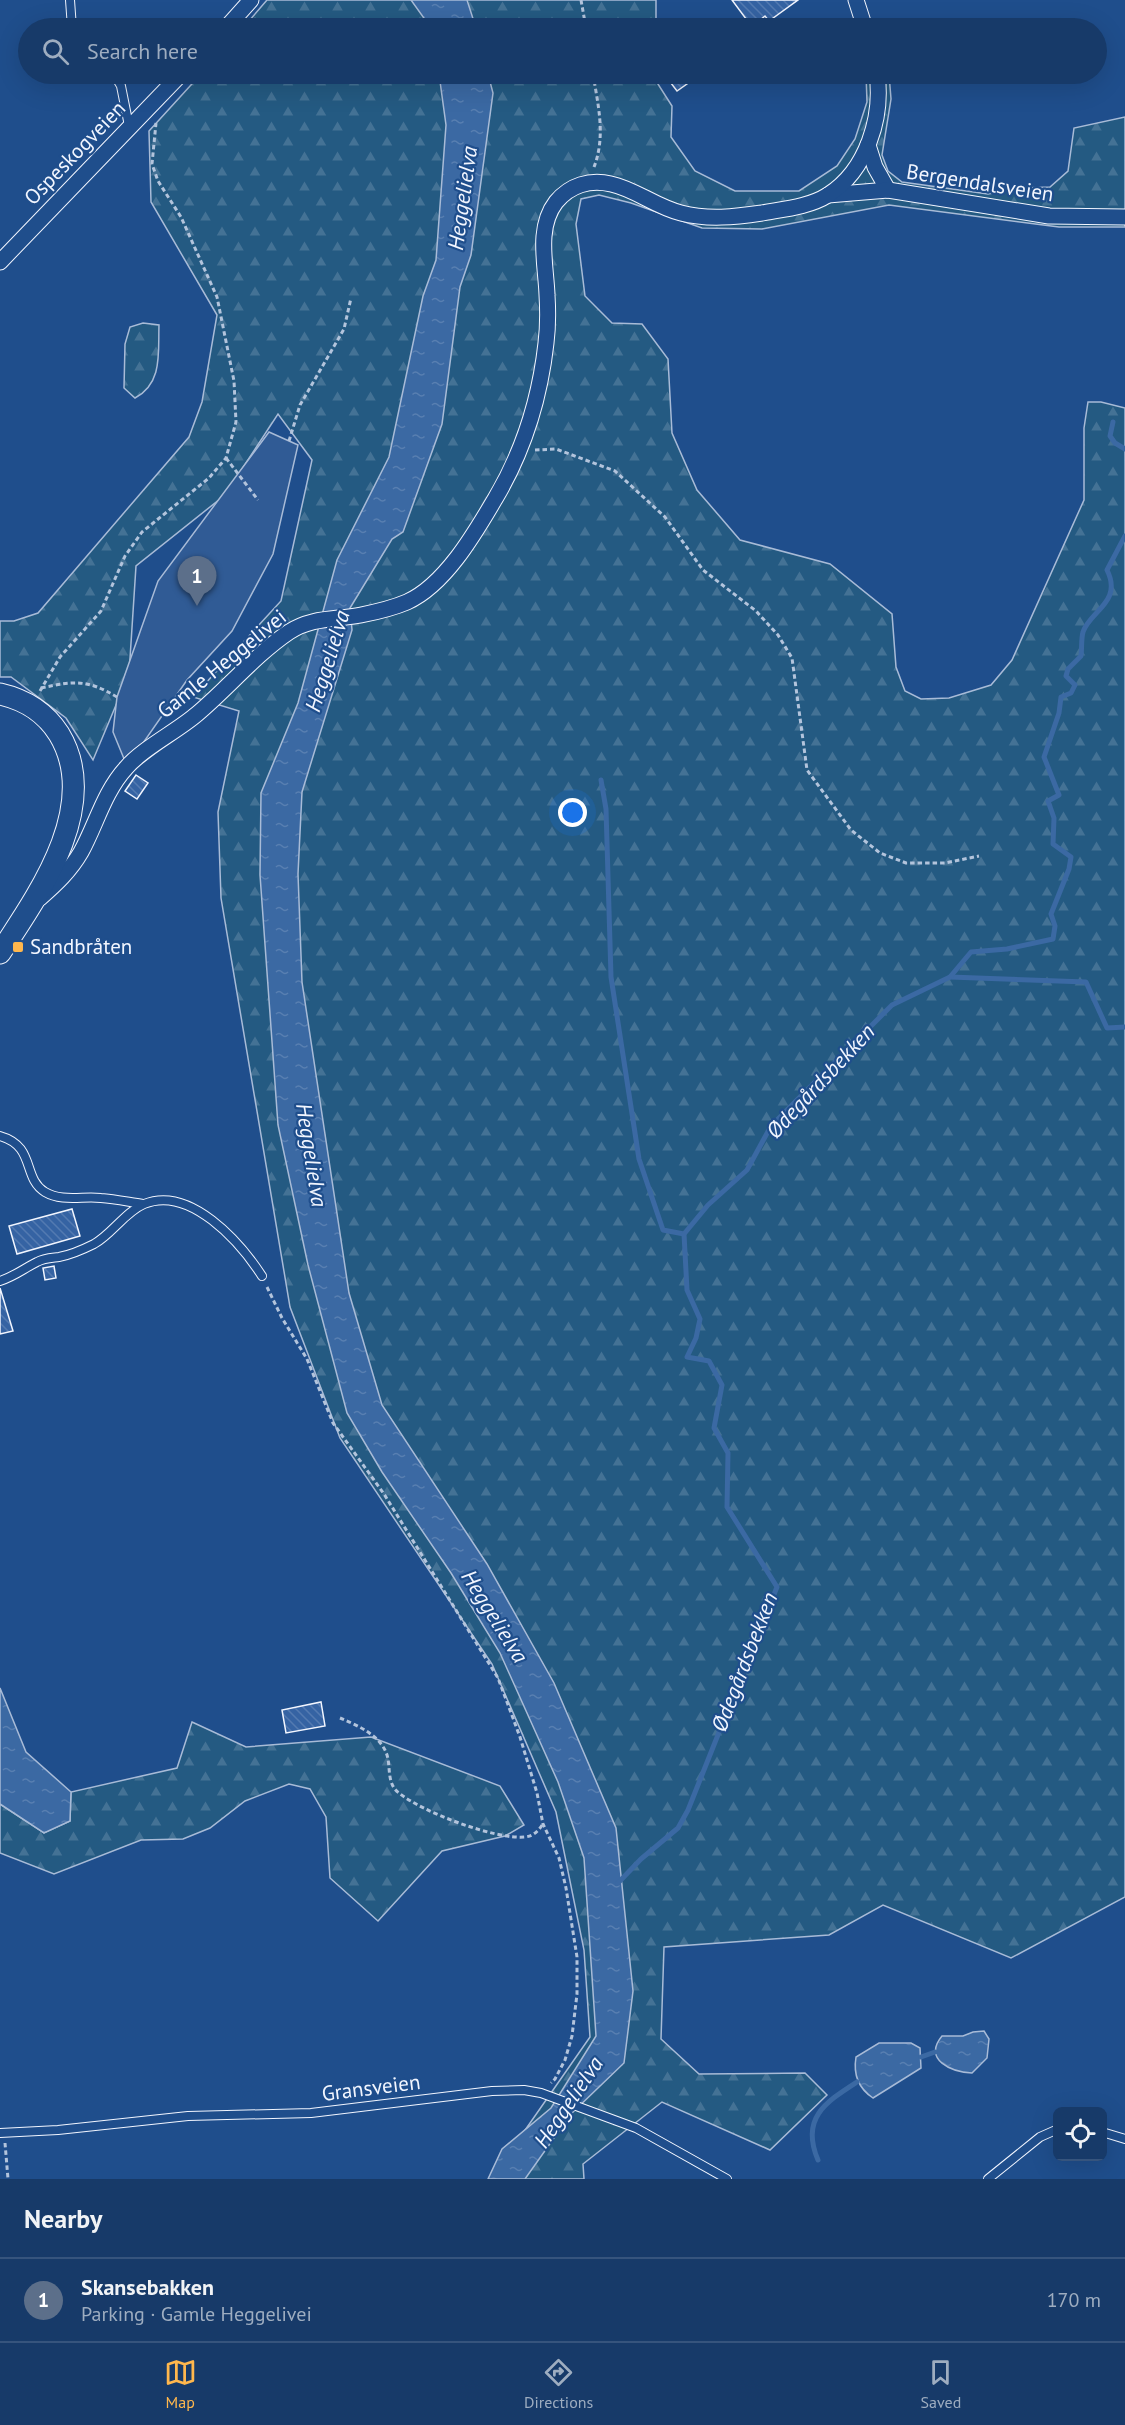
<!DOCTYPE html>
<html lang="en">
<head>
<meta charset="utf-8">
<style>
  :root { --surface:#173a69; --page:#244571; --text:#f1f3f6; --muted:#9eadc0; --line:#36547d; --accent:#ffb74d }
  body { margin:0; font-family:"PT Sans",sans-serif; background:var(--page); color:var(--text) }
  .controls { position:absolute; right:18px; bottom:18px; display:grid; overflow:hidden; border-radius:9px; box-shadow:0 6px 24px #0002 }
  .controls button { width:54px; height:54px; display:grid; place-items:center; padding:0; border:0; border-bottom:2px solid var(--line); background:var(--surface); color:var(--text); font:30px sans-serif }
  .you { position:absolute; left:573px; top:813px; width:21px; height:21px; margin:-15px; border:4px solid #fff; border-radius:50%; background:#1a73e8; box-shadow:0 0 0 9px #1a73e833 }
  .badge { display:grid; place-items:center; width:39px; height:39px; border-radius:50%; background:var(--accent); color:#fff; font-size:20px; font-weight:700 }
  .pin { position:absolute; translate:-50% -50px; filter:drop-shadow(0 2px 3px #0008) }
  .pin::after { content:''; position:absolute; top:32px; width:21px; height:18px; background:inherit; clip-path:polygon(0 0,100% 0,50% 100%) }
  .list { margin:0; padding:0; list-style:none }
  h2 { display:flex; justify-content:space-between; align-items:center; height:78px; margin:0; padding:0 24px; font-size:26px }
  h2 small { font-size:20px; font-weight:400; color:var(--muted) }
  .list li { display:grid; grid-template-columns:39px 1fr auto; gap:18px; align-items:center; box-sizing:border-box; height:84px; padding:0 24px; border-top:2px solid var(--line) }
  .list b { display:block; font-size:22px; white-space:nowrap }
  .list p { margin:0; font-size:20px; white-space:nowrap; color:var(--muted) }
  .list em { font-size:20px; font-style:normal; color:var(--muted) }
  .icon { flex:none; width:33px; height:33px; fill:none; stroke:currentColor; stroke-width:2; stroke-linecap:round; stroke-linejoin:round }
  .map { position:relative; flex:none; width:1125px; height:2179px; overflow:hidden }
  .search { position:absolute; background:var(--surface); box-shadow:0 6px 24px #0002; left:18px; right:18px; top:18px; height:66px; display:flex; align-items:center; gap:15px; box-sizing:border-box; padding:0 21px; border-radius:33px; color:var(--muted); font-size:22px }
  .sheet { height:162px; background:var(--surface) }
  nav { display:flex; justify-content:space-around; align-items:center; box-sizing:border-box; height:84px; border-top:2px solid var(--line); background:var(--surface); font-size:16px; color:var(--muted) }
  nav a { display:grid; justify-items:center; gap:3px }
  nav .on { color:var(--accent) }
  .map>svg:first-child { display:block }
  .forest { fill:url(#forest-firs); stroke:#a8bbd7; stroke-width:1.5 }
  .parking { fill:#305b95; stroke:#a8bbd7; stroke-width:1.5 }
  .water { fill:url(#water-ripples); stroke:#a8bbd7; stroke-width:1.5 }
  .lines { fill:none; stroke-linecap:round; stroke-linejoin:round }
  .stream { stroke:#3b69a3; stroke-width:5 }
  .building { fill:url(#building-back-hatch); stroke:#f2f6ff; stroke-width:1.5 }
  .lane-casing { stroke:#f2f6ff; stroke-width:10 }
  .street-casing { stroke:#f2f6ff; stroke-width:17 }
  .secondary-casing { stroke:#f2f6ff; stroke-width:23 }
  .path { stroke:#b3c4dc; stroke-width:3; stroke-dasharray:4.5 3; stroke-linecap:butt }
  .lane { stroke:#1f4e8c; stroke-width:8 }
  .street { stroke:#1f4e8c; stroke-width:15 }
  .secondary { stroke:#1f4e8c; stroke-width:21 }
  .poi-dot { fill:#ffb74d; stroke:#1f4e8c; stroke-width:2 }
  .labels { text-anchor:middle; stroke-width:4.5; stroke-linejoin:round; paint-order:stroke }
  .street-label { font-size:21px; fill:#f2f6ff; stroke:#1f4e8c }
  .poi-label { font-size:21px; fill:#f2f6ff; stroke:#1f4e8c; text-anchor:start }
  .water-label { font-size:22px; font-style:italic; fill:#f2f6ff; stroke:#1f4e8c }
</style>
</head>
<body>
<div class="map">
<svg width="1125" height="2179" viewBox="0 0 1125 2179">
  <defs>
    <pattern id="forest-firs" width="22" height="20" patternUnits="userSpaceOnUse" patternTransform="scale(1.5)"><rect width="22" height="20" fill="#245a82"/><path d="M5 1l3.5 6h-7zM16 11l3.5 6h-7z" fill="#447295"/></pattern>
    <pattern id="water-ripples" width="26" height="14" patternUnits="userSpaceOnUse" patternTransform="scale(1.5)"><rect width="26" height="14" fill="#3b69a3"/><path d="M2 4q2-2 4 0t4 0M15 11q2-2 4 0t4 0" fill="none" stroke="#587fb1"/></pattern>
    <pattern id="building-back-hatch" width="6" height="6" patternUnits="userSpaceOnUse" patternTransform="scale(1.5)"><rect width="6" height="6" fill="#3563a3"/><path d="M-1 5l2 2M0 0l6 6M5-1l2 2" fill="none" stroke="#537ab1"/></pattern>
  </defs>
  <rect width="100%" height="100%" fill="#1f4e8c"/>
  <g class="forest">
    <polygon points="267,0 656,0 656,28 243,28"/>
    <polygon points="201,74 656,74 656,81 672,106 671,137 695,171 735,191 799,191 837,166 855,139 867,102 866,74 889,74 891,99 882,155 888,171 902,182 988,194 1023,188 1050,187 1068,171 1074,128 1125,117 1125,227 1059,227 889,205 762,229 702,228 631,203 599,195 581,199 576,224 585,296 612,323 642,324 668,359 672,433 697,490 740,540 830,564 892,614 896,667 905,691 921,699 949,698 991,685 1012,660 1084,500 1084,428 1088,402 1101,402 1125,408 1125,1897 1011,1958 883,1905 829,1935 664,1947 661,2039 699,2074 805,2073 827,2095 770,2150 662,2102 583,2164 584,2179 491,2179 590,2037 584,1950 556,1812 492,1664 340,1438 290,1307 221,898 218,812 239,711 193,697 281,601 312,460 278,414 225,495 136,566 129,674 93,760 66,718 11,677 0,677 0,621 14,621 38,613 189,437 202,402 217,315 151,202 149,131"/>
    <path d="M143 323 159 325C158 353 163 383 135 398L124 388 125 344 130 327Z"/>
    <polygon points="192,1722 246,1747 371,1737 500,1786 524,1825 505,1836 442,1851 378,1921 330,1878 326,1817 310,1789 289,1784 245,1801 210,1828 183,1839 141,1840 54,1874 0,1853 0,1804 44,1833 70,1821 71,1792 177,1768"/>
  </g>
  <polygon class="parking" points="269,432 298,445 273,554 232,631 187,680 127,766 113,732 117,697 158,581"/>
  <g class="water">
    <polygon points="411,0 467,0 476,28 431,28"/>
    <polygon points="439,74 488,74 493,93 471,255 460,287 442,424 403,532 392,539 350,608 352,630 302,792 298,874 302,982 349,1293 382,1405 487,1564 554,1683 616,1828 633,1991 624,2063 571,2114 525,2179 488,2179 502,2149 551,2108 596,2036 584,1858 558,1782 500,1653 451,1573 382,1472 347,1413 308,1265 278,1125 260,875 261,793 298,703 337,560 389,457 423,296 436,260 446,125"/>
    <polygon points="0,1688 26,1752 71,1792 70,1821 44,1833 0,1804"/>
    <path d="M984 2031 989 2039 987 2058 972 2073C952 2072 922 2060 942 2036H963L973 2032Z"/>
    <path d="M879 2043H911L920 2048 921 2068 873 2098C858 2088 853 2075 856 2057Z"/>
  </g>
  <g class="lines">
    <g class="stream">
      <polyline points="1113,422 1110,436 1115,443 1125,449"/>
      <polyline points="601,780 606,809 611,977 639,1159 663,1230 684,1234"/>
      <polyline points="950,977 1086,982 1107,1028 1125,1027"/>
      <path d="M618 1883 641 1859 678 1828 688 1810 777 1587 727 1507 728 1453 714 1428 722 1385 709 1361 687 1357 696 1338 700 1319 687 1290 684 1234 708 1205 747 1170 771 1126 892 1005 950 977 971 952 1007 949 1053 939 1055 926 1051 914 1069 869 1071 857 1053 844 1054 818 1048 801 1059 795 1044 757 1059 713 1061 697 1071 693 1075 685 1066 676 1068 669 1081 656C1082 649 1081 639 1083 632 1090 611 1123 602 1107 570L1125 536"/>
      <polyline points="921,2057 935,2052"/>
      <path d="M818 2160C800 2118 826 2102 857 2082"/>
    </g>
  </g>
  <g class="building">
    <polygon points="732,0 798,0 769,21 765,16 752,27"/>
    <polygon points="717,19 725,28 704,28"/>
    <polygon points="741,19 748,28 728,28"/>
    <polygon points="664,74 701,74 677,91"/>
    <polygon points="136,775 148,783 137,799 125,791"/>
    <polygon points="72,1209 80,1236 17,1254 9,1226"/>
    <polygon points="54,1266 56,1278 45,1280 43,1268"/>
    <polygon points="0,1288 13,1331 0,1334"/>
    <polygon points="321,1702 325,1726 286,1733 282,1710"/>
  </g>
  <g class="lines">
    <g class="lane-casing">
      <g id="lane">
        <polyline points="70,0 72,28"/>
        <polyline points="114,74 121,86 129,126"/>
        <path d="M0 1136C36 1146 22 1178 45 1192 62 1202 82 1196 101 1198 115 1199 129 1202 143 1204"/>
        <path d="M0 1281C15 1276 23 1269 37 1262 44 1258 51 1258 59 1257 70 1255 84 1249 94 1244 112 1234 125 1212 144 1204 190 1185 240 1242 262 1276"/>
        <polyline points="1102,2132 1125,2139"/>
        <polyline points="0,2133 58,2130 188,2116 311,2113 492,2091 524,2090 541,2093 636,2128 727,2179"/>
        <polyline points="988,2179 1040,2137 1058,2129"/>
      </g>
    </g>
    <g class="street-casing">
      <g id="street">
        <polyline points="856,0 865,28"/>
        <polyline points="226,28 251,0"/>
        <polyline points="868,145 875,167 888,190"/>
        <polyline points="828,195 888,190 1049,216 1125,217"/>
        <polyline points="0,262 181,74"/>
        <path d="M40 898C56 884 70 871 81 852 96 825 104 792 126 768 143 748 176 732 197 714 228 688 255 655 289 632 312 617 335 620 361 615 376 612 393 608 407 602 445 585 475 533 495 499 523 452 540 397 546 343 548 327 548 311 547 295 546 265 536 228 556 202 570 185 590 179 611 184 635 189 656 207 681 213 708 220 735 217 762 213 784 209 809 207 828 195 867 170 883 117 877 74"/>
      </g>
    </g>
    <g class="secondary-casing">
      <path id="secondary" d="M0 694C26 700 45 712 59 734 102 805 39 894 0 953"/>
    </g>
    <g class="path">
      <polyline points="581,0 586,28"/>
      <path d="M593 74C598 105 606 136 594 167"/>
      <polyline points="289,441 300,405 344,329 351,298"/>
      <polyline points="535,450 556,449 615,471 665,517 703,570 756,611 778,635 792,658 807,770 851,830 880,853 906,863 945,863 979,856"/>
      <polyline points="226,458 258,500"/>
      <path d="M41 688C74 681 87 679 117 697"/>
      <polyline points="40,691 60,657 101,611 125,556 142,532 209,478 226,458 236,422 234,381 217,297 181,217 158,181 152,164 156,123"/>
      <polyline points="267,1287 282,1318 307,1359 333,1423 384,1494 498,1678 520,1737 537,1793 543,1824 559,1858 566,1888 577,1957 577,1994 572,2036 565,2060 555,2079 551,2083"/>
      <path d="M340 1718C359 1726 384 1737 388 1759 390 1771 388 1785 399 1793 422 1812 496 1840 525 1837 534 1836 538 1831 543 1824"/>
      <polyline points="5,2143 8,2179"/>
    </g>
    <use href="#lane" class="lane"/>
    <use href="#street" class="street"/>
    <use href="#secondary" class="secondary"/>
  </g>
  <rect class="poi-dot" x="12" y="941" width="12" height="12" rx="3"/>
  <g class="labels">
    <g class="street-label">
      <text transform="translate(75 153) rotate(-46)" y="7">Ospeskogveien</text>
      <text transform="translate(980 183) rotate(9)" y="7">Bergendalsveien</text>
      <text transform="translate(222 664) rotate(-39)" y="7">Gamle Heggelivei</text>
      <text transform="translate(371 2088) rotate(-7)" y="7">Gransveien</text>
    </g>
    <g class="poi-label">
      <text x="30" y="954">Sandbråten</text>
    </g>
    <g class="water-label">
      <text transform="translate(462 198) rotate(-82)" y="8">Heggelielva</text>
      <text transform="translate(327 661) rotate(-73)" y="8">Heggelielva</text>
      <text transform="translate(820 1081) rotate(-47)" y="8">Ødegårdsbekken</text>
      <text transform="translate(312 1155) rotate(81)" y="8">Heggelielva</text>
      <text transform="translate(495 1616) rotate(58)" y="8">Heggelielva</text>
      <text transform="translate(744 1662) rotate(-69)" y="8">Ødegårdsbekken</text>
      <text transform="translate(568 2102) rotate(-56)" y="8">Heggelielva</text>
    </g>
  </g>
</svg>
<div class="controls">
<button><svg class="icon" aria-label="locate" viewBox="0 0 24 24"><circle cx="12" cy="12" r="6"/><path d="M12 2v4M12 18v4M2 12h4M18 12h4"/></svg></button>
</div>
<div class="you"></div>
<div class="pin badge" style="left:197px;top:606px;background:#5c6f8a">1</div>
<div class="search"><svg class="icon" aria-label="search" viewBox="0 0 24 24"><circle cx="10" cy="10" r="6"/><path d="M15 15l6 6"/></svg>Search here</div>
</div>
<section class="sheet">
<h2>Nearby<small></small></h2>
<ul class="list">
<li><span class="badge" style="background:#5c6f8a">1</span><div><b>Skansebakken</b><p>Parking · Gamle Heggelivei</p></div><em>170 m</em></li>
</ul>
</section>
<nav>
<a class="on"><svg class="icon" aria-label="map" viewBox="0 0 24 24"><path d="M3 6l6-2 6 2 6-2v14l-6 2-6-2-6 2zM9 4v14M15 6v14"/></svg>Map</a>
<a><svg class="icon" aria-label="directions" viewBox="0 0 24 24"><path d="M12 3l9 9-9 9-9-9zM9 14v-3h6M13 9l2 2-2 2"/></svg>Directions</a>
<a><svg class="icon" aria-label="saved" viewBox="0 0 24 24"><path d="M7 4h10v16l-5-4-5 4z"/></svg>Saved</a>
</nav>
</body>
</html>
